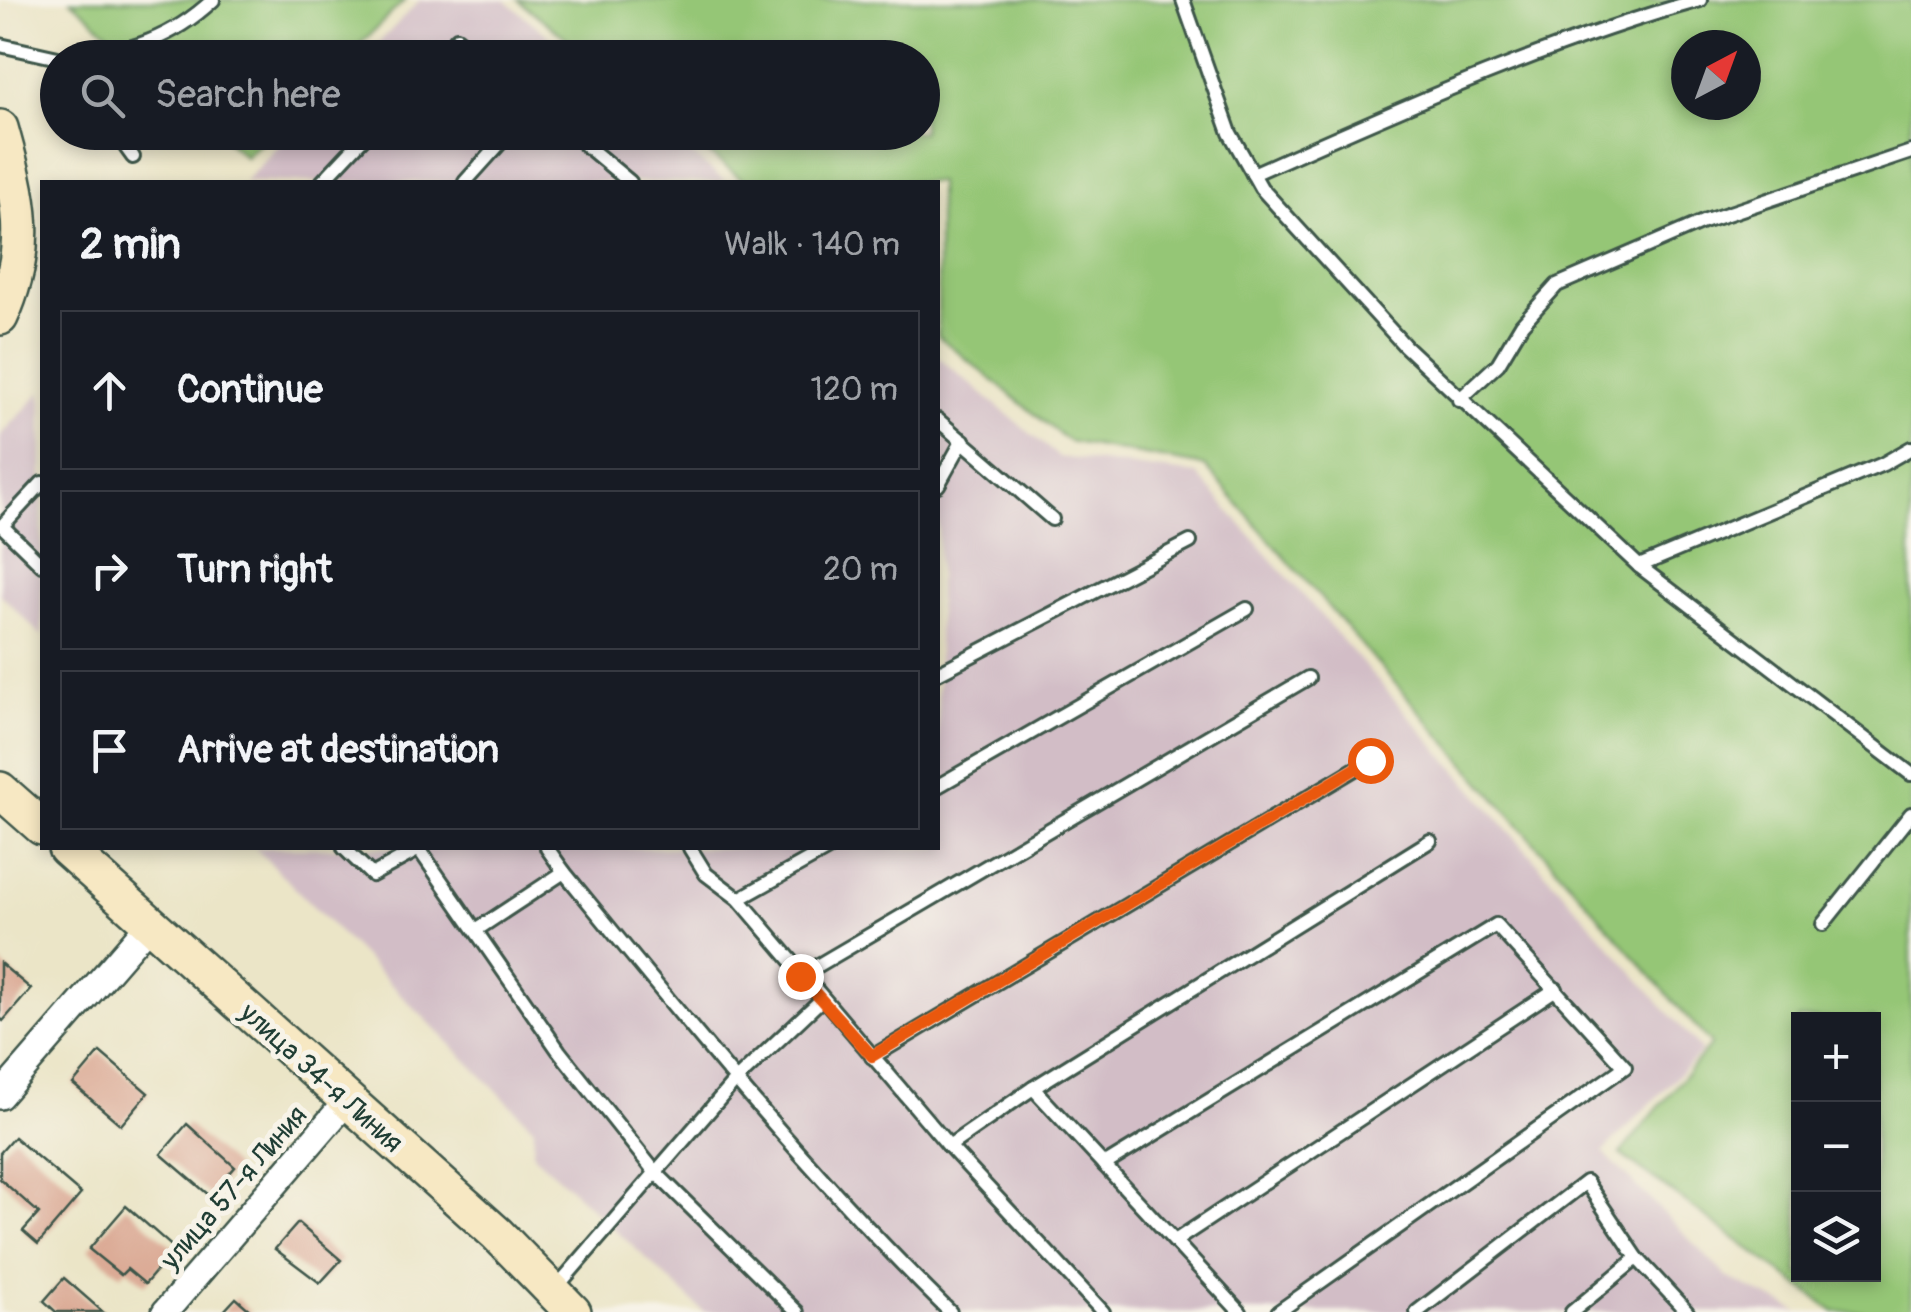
<!DOCTYPE html>
<html lang="en">
<head>
<meta charset="utf-8">
<style>
  :root { --surface:#171b24; --page:#20242c; --text:#f1f3f6; --muted:#9ea1a6; --line:#363941 }
  body { margin:0; font-family:Pangolin,sans-serif; background:var(--page); color:var(--text) }
  .controls { position:absolute; right:30px; bottom:30px; display:grid; overflow:hidden; border-radius:0px; box-shadow:0 5px 15px #0003 }
  .controls button { width:90px; height:90px; display:grid; place-items:center; padding:0; border:0; border-bottom:2px solid var(--line); background:var(--surface); color:var(--text); font:50px sans-serif }
  .compass { position:absolute; left:1671px; top:30px; width:90px; height:90px; border-radius:50%; background:var(--surface); box-shadow:0 5px 15px #0003; rotate:41deg }
  .stop { position:absolute; width:30px; height:30px; margin:-22px; border:8px solid #ea580c; border-radius:50%; background:#fff }
  .stop.end { background:#ea580c; border-color:#fff; box-shadow:0 2px 10px #0008 }
  .list { margin:0; padding:0; list-style:none }
  h2 { display:flex; justify-content:space-between; align-items:center; height:130px; margin:0; padding:0 40px; font-size:42px }
  h2 small { font-size:32px; font-weight:400; color:var(--muted) }
  .list li { display:grid; grid-template-columns:65px 1fr auto; gap:30px; align-items:center; box-sizing:border-box; height:160px; margin:0 20px 20px; padding:0 20px; border:2px solid var(--line); border-radius:0px }
  .list b { display:block; font-size:38px; white-space:nowrap }
  .list em { font-size:32px; font-style:normal; color:var(--muted) }
  .icon { flex:none; width:55px; height:55px; fill:none; stroke:currentColor; stroke-width:2; stroke-linecap:round; stroke-linejoin:round }
  .map { position:relative; flex:none; width:1911px; height:1312px; overflow:hidden }
  .search { position:absolute; background:var(--surface); box-shadow:0 5px 15px #0003; left:40px; top:40px; width:900px; height:110px; display:flex; align-items:center; gap:25px; box-sizing:border-box; padding:0 35px; border-radius:55px; color:var(--muted); font-size:38px }
  .panel { position:absolute; background:var(--surface); box-shadow:0 5px 15px #0003; left:40px; top:180px; width:900px; height:670px; border-radius:0px }
  .map>svg:first-child { display:block }
  .industrial { fill:#d2bdc6 }
  .green { fill:#95c676; stroke:#5a8255; stroke-width:2.5; fill-rule:evenodd }
  .building { fill:#dbaa95 }
  .lines { fill:none; stroke-linecap:round; stroke-linejoin:round }
  .service-casing { stroke:#3e564a; stroke-width:18 }
  .minor-casing { stroke:#3e564a; stroke-width:30 }
  .secondary-casing { stroke:#3e564a; stroke-width:40 }
  .service { stroke:#fff; stroke-width:12 }
  .minor { stroke:#fff; stroke-width:25 }
  .secondary { stroke:#f7e8c3; stroke-width:35 }
  .route { stroke:#ea580c; stroke-width:12 }
  .labels { text-anchor:middle; stroke-width:10; stroke-linejoin:round; paint-order:stroke }
  .street-label { font-size:28px; fill:#1f3d34; stroke:#f7f3e8 }
</style>
</head>
<body>
<div class="map">
<svg width="1911" height="1312" viewBox="0 0 1911 1312">
  <rect width="100%" height="100%" fill="#f7f3e8"/>
  <filter id="ink" filterUnits="userSpaceOnUse"><feTurbulence type="fractalNoise" baseFrequency=".01" numOctaves="2"/><feDisplacementMap in="SourceGraphic" scale="20" xChannelSelector="R" yChannelSelector="G"/><feConvolveMatrix kernelMatrix="1 2 1 2 8 2 1 2 1" color-interpolation-filters="sRGB"/></filter>
  <filter id="wash" filterUnits="userSpaceOnUse"><feTurbulence type="fractalNoise" baseFrequency=".0048" numOctaves="4" result="noise"/><feDisplacementMap in="SourceGraphic" scale="40" xChannelSelector="R" yChannelSelector="G"/><feGaussianBlur stdDeviation="2.25" result="paint"/><feColorMatrix in="noise" values="0 0 0 0 0 0 0 0 0 0 0 0 0 0 0 0 0 1.4 0 .05"/><feComposite in="paint" operator="in"/></filter>
  <g filter="url(#wash)">
    <rect width="100%" height="100%" fill="#ebe5c7"/>
    <g class="industrial">
      <polygon points="420,0 505,0 574,57 364,58"/>
      <polygon points="292,132 665,133 726,182 244,182"/>
      <polygon points="938,357 1059,457 1197,474 1702,1051 1603,1152 1727,1277 1799,1312 704,1312 533,1154 534,1128 255,848 938,848"/>
      <polygon points="42,391 42,636 0,594 0,436"/>
    </g>
    <g class="green">
      <polygon points="71,0 405,0 346,58 135,57"/>
      <path d="M518 0H1911V1312H1835L1620 1154 1711 1044 1205 466 1068 441 938 336V182H746L683 133 922 132V58L590 57ZM1686 45H1746V105H1686ZM1798 1019H1874V1274H1798Z"/>
      <polygon points="218,133 270,133 245,157"/>
    </g>
    <g id="blocks">
      <g class="building">
        <polygon points="0,963 31,989 3,1021 0,1018"/>
        <polygon points="100,1052 148,1093 121,1125 73,1084"/>
        <polygon points="187,1124 235,1167 210,1196 161,1154"/>
        <polygon points="14,1137 81,1194 38,1244 23,1231 39,1213 0,1179 0,1153"/>
        <polygon points="126,1206 175,1249 145,1284 127,1269 121,1275 89,1249"/>
        <polygon points="298,1223 341,1260 320,1283 275,1249"/>
        <polygon points="64,1278 103,1312 56,1312 44,1301"/>
        <polygon points="236,1298 252,1312 223,1312"/>
      </g>
    </g>
  </g>
  <g filter="url(#ink)">
    <use href="#blocks" fill-opacity="0" stroke="#3e564a" stroke-width="2.5"/>
    <g class="lines">
      <g class="service-casing">
        <g id="service">
          <polyline points="1183,0 1230,133 1261,188 1405,346 1639,566 1911,774"/>
          <polyline points="0,45 58,58"/>
          <path d="M74 58C130 52 171 39 213 0"/>
          <polyline points="439,58 457,38 481,58"/>
          <polyline points="115,132 133,157"/>
          <polyline points="570,132 630,182"/>
          <path d="M1253 174C1400 109 1546 43 1700 0"/>
          <polyline points="322,182 369,132"/>
          <polyline points="465,182 510,132"/>
          <polyline points="1459,400 1498,364 1522,324 1557,285 1703,222 1911,152"/>
          <polyline points="938,420 1052,519"/>
          <polyline points="42,483 2,526 42,565"/>
          <polyline points="938,485 963,440"/>
          <polyline points="1639,566 1883,464 1911,448"/>
          <polyline points="938,673 1190,542"/>
          <polyline points="938,786 1247,609"/>
          <polyline points="344,848 372,875 421,848"/>
          <polyline points="547,848 564,872"/>
          <polyline points="690,848 706,874 739,899 949,1146 1103,1312"/>
          <polyline points="419,849 559,1051 655,1172 797,1312"/>
          <polyline points="739,899 830,848"/>
          <polyline points="1823,924 1911,814"/>
          <path d="M476 930 564 872C688 1024 810 1175 950 1312"/>
          <polyline points="800,976 1308,678"/>
          <polyline points="872,1057 1370,760"/>
          <polyline points="1033,1088 1240,1312"/>
          <polyline points="949,1146 1033,1088 1430,841"/>
          <polyline points="1104,1165 1496,925 1625,1067 1278,1312"/>
          <polyline points="1175,1241 1556,989"/>
          <polyline points="555,1289 734,1082 821,1000"/>
          <polyline points="1417,1312 1586,1182 1637,1258 1687,1312"/>
          <polyline points="1572,1312 1637,1258"/>
        </g>
      </g>
      <g class="minor-casing">
        <g id="minor">
          <polyline points="0,1096 151,922"/>
          <polyline points="165,1312 347,1101"/>
        </g>
      </g>
      <g class="secondary-casing">
        <g id="secondary">
          <path d="M0 128C20 199 32 247 0 317"/>
          <polyline points="0,790 42,827"/>
          <polyline points="66,848 497,1234 573,1312"/>
        </g>
      </g>
      <use href="#service" class="service"/>
      <use href="#minor" class="minor"/>
      <use href="#secondary" class="secondary"/>
    </g>
  </g>
  <g class="lines" filter="url(#ink)">
    <polyline class="route" points="800,976 872,1056 1370,760"/>
  </g>
  <g class="labels">
    <g class="street-label">
      <text transform="translate(322 1077) rotate(42)" y="10">улица 34-я Линия</text>
      <text transform="translate(233 1187) rotate(-49)" y="10">улица 57-я Линия</text>
    </g>
  </g>
</svg>
<div class="controls">
<button>+</button>
<button>−</button>
<button><svg class="icon" aria-label="layers" viewBox="0 0 24 24"><path d="M12 4l9 5-9 5-9-5zM3 14l9 5 9-5"/></svg></button>
</div>
<svg class="compass" viewBox="-18 -18 36 36"><path d="M0-13l5 13h-10z" fill="#e53935"/><path d="M0 13l5-13h-10z" fill="#9ea1a6"/></svg>
<div class="stop" style="left:1370px;top:760px"></div>
<div class="stop end" style="left:800px;top:976px"></div>
<div class="search"><svg class="icon" aria-label="search" viewBox="0 0 24 24"><circle cx="10" cy="10" r="6"/><path d="M15 15l6 6"/></svg>Search here</div>
<section class="panel">
<h2>2 min<small>Walk · 140 m</small></h2>
<ul class="list">
<li><svg class="icon" aria-label="ahead" viewBox="0 0 24 24"><path d="M12 20V5M6 11l6-6 6 6"/></svg><div><b>Continue</b></div><em>120 m</em></li>
<li><svg class="icon" aria-label="right" viewBox="0 0 24 24"><path d="M7 20v-9h11M14 6l5 5-5 5"/></svg><div><b>Turn right</b></div><em>20 m</em></li>
<li><svg class="icon" aria-label="arrive" viewBox="0 0 24 24"><path d="M6 21V4h12l-3 4 3 4H6"/></svg><div><b>Arrive at destination</b></div></li>
</ul>
</section>
</div>
</body>
</html>
